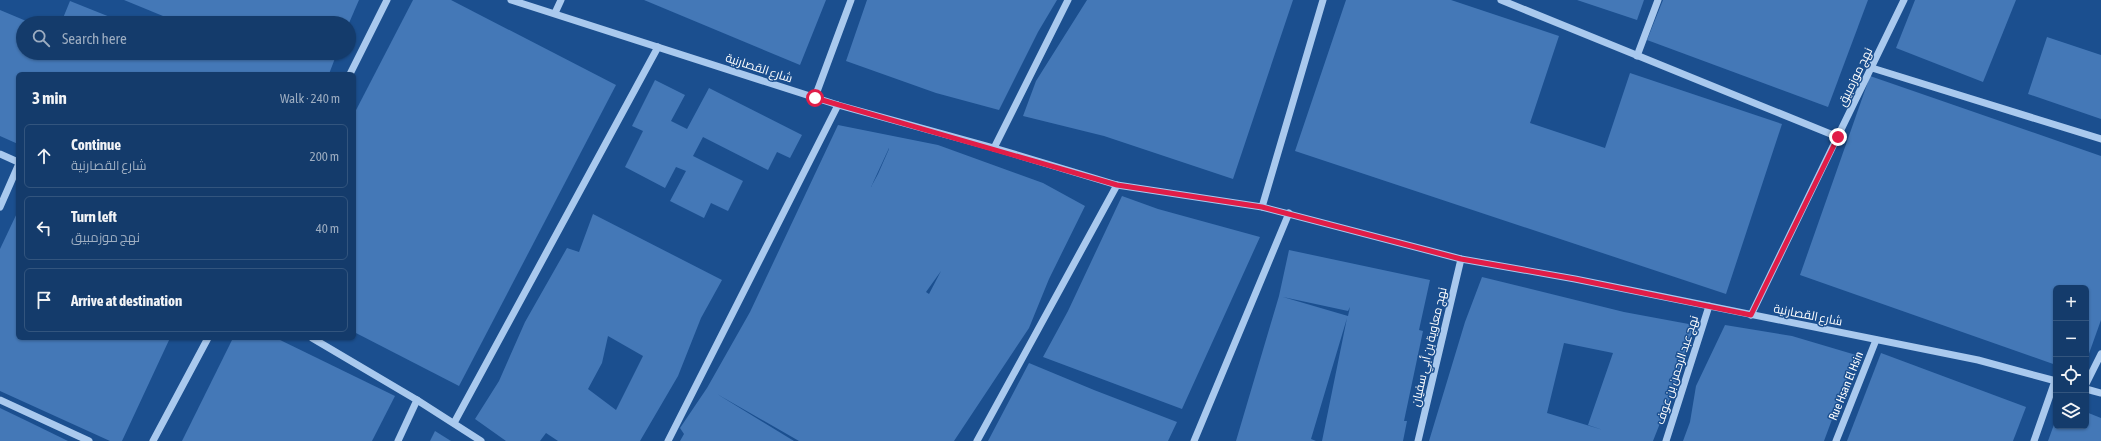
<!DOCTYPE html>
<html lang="en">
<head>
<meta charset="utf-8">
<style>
  :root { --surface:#143b6b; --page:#214673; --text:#f1f3f6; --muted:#9dadc1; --line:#33557e }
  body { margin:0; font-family:"Asap Condensed",Cairo,sans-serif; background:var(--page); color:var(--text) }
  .controls { position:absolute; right:12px; bottom:12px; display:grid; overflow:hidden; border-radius:6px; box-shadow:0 1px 3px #0004 }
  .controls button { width:36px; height:36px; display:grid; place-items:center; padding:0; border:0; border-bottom:1px solid var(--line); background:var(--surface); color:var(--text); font:20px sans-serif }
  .stop { position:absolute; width:12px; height:12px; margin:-9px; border:3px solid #e11d48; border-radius:50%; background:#fff }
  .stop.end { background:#e11d48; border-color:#fff; box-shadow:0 1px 4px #0008 }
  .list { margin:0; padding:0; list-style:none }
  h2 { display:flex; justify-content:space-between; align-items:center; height:52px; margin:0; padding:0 16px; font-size:17px }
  h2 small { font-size:13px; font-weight:400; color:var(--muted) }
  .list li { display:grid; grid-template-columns:26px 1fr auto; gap:12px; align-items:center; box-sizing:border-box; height:64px; margin:0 8px 8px; padding:0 8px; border:1px solid var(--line); border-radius:6px }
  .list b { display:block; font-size:15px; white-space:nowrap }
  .list p { margin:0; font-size:13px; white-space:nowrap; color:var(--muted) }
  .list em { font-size:13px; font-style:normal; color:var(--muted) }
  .icon { flex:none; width:22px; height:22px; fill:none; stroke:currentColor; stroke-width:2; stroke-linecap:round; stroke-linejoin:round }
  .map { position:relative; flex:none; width:2101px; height:441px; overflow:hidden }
  .search { position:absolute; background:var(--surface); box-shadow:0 1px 3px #0004; left:16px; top:16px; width:340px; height:44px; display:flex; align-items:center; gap:10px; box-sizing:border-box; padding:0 14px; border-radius:22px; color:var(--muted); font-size:15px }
  .panel { position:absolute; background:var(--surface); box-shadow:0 1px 3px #0004; left:16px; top:72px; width:340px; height:268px; border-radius:6px }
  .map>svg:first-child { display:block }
  .building { fill:#4478b7; fill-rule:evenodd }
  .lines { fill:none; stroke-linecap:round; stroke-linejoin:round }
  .minor { stroke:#a9c9ee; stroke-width:7 }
  .route { stroke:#e11d48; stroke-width:5 }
  .labels { text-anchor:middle; stroke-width:3; stroke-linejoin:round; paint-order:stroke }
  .street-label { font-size:12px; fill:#fff; stroke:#1b4f8f }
</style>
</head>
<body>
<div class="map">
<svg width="2101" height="441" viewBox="0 0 2101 441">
  <rect width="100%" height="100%" fill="#1b4f8f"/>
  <g class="building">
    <polygon points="124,0 359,0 349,23 180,23"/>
    <polygon points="413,0 451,0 616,85 459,386 354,332 354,114"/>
    <polygon points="644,0 826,0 800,65"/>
    <polygon points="867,0 1057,0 1038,32 999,110 936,93 846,61"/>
    <polygon points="1087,0 1293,0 1233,179 1104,136 1023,116 1036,81"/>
    <polygon points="1346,0 1451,0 1559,36 1530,123 1605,148 1630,73 1782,124 1726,294 1295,151"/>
    <polygon points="1577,0 1644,0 1637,20"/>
    <polygon points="1663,0 1868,0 1828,107 1647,40"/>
    <polygon points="1915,0 2016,0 1983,82 1896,48"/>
    <polygon points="70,1 125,23 61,23"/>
    <polygon points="0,10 31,23 23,23 23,53 337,53 329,74 18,74 18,144 0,136"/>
    <polygon points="2047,37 2101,55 2101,119 2028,94"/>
    <polygon points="1870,76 2101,156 2101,320 2086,362 2086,288 2056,288 2056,365 1800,275"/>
    <polygon points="655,80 685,95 671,121 687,129 709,88 802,135 790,158 777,152 768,170 703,137 693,156 743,181 728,211 711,203 704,218 670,201 686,171 676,167 665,188 625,167 643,131 632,126"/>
    <path d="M838 125 938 145 1043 183 1085 206 1049 279 1029 328 954 441H799L717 394 794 441H680L684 434 680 428 707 388 750 312ZM889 149 878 174 871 187 889 148ZM941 271 929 294 926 292Z"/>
    <polygon points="1122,196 1158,209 1260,237 1182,409 1043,357 1068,311"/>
    <polygon points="18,211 18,338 170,338 122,441 110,441 0,391 0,249"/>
    <path d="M593 214 722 280 701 318 678 376 640 441H558L546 433 540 441H506L475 419 499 381 525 322 567 248 579 252ZM608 336 643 356 616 410 588 389 602 363Z"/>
    <path d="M1289 250 1430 280 1419 330 1423 331 1404 421H1407L1403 441H1322L1347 318 1311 439 1316 441H1236L1279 296ZM1283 297 1348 311 1350 307 1348 316Z"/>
    <path d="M1482 277 1624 312 1694 325 1681 370 1653 441H1429L1465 322ZM1564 343 1613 353 1588 425 1603 430 1547 413Z"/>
    <polygon points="1725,325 1792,336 1856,355 1824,441 1683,441 1690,422 1696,386"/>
    <polygon points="233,338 276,338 395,396 372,441 182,441"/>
    <polygon points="1881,353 2026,407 2013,441 1847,441"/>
    <polygon points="1029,363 1094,390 1177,422 1168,441 988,441"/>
    <polygon points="0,408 27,421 68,441 0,441"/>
    <polygon points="2086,412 2101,418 2101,441 2048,441 2056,419 2056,426 2086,426"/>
    <polygon points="435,431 451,441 430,441"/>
  </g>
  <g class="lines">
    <g class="minor">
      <polyline points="511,0 838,105 994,148 1117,185 1262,207 1461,259 1575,279 1978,360 2056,381"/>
      <polyline points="1501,0 1838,137"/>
      <polyline points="555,13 561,0"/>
      <polyline points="1637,56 1658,0"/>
      <polyline points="1872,68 2101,139"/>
      <polyline points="350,74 387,0"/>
      <polyline points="815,97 851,0"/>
      <polyline points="994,148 1068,0"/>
      <polyline points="0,154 18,162"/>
      <polyline points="0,207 18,166"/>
      <polyline points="1262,207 1323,0"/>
      <polyline points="1751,315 1904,0"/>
      <polyline points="312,338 417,400 481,441"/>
      <polyline points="2086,384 2101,354"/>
      <polyline points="2086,389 2101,393"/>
      <polyline points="0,400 89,441"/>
      <polyline points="454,423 658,47"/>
      <polyline points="153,441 208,338"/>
      <polyline points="398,441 417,400"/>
      <polyline points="668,441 838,105"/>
      <polyline points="977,441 1117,185"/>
      <polyline points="1194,441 1289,213"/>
      <polyline points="1418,441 1461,259"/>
      <polyline points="1666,441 1709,306"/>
      <polyline points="1836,441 1876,340"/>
      <polyline points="2034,441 2055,381"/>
    </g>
  </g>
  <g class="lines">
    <polyline class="route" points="815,98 1117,185 1262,207 1461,259 1575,279 1751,315 1838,137"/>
  </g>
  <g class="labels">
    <g class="street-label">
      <text transform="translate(759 68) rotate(18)" y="4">شارع القصارنية</text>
      <text transform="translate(1855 77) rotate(-64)" y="4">نهج موزمبيق</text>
      <text transform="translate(1808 315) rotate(11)" y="4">شارع القصارنية</text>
      <text transform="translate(1429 347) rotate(-77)" y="4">نهج معاوية بن أبي سفيان</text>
      <text transform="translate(1677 370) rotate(-72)" y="4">نهج عبد الرحمن بن عوف</text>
      <text transform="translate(1846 386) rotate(-68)" y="4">Rue Hsan El Hsin</text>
    </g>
  </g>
</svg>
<div class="controls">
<button>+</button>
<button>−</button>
<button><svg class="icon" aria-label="locate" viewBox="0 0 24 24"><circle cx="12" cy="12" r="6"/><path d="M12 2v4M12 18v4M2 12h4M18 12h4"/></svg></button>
<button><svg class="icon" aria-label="layers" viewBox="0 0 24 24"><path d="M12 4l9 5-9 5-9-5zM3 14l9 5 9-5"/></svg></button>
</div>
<div class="stop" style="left:815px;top:98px"></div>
<div class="stop end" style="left:1838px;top:137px"></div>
<div class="search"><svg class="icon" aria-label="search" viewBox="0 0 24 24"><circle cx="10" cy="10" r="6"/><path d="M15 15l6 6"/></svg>Search here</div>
<section class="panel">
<h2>3 min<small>Walk · 240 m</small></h2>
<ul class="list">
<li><svg class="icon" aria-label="ahead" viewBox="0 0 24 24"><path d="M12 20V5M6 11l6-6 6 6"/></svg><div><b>Continue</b><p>شارع القصارنية</p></div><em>200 m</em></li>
<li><svg class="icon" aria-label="left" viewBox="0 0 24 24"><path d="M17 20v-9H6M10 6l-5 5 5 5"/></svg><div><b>Turn left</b><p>نهج موزمبيق</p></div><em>40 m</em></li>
<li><svg class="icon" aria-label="arrive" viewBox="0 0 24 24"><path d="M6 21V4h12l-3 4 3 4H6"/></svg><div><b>Arrive at destination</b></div></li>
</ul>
</section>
</div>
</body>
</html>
